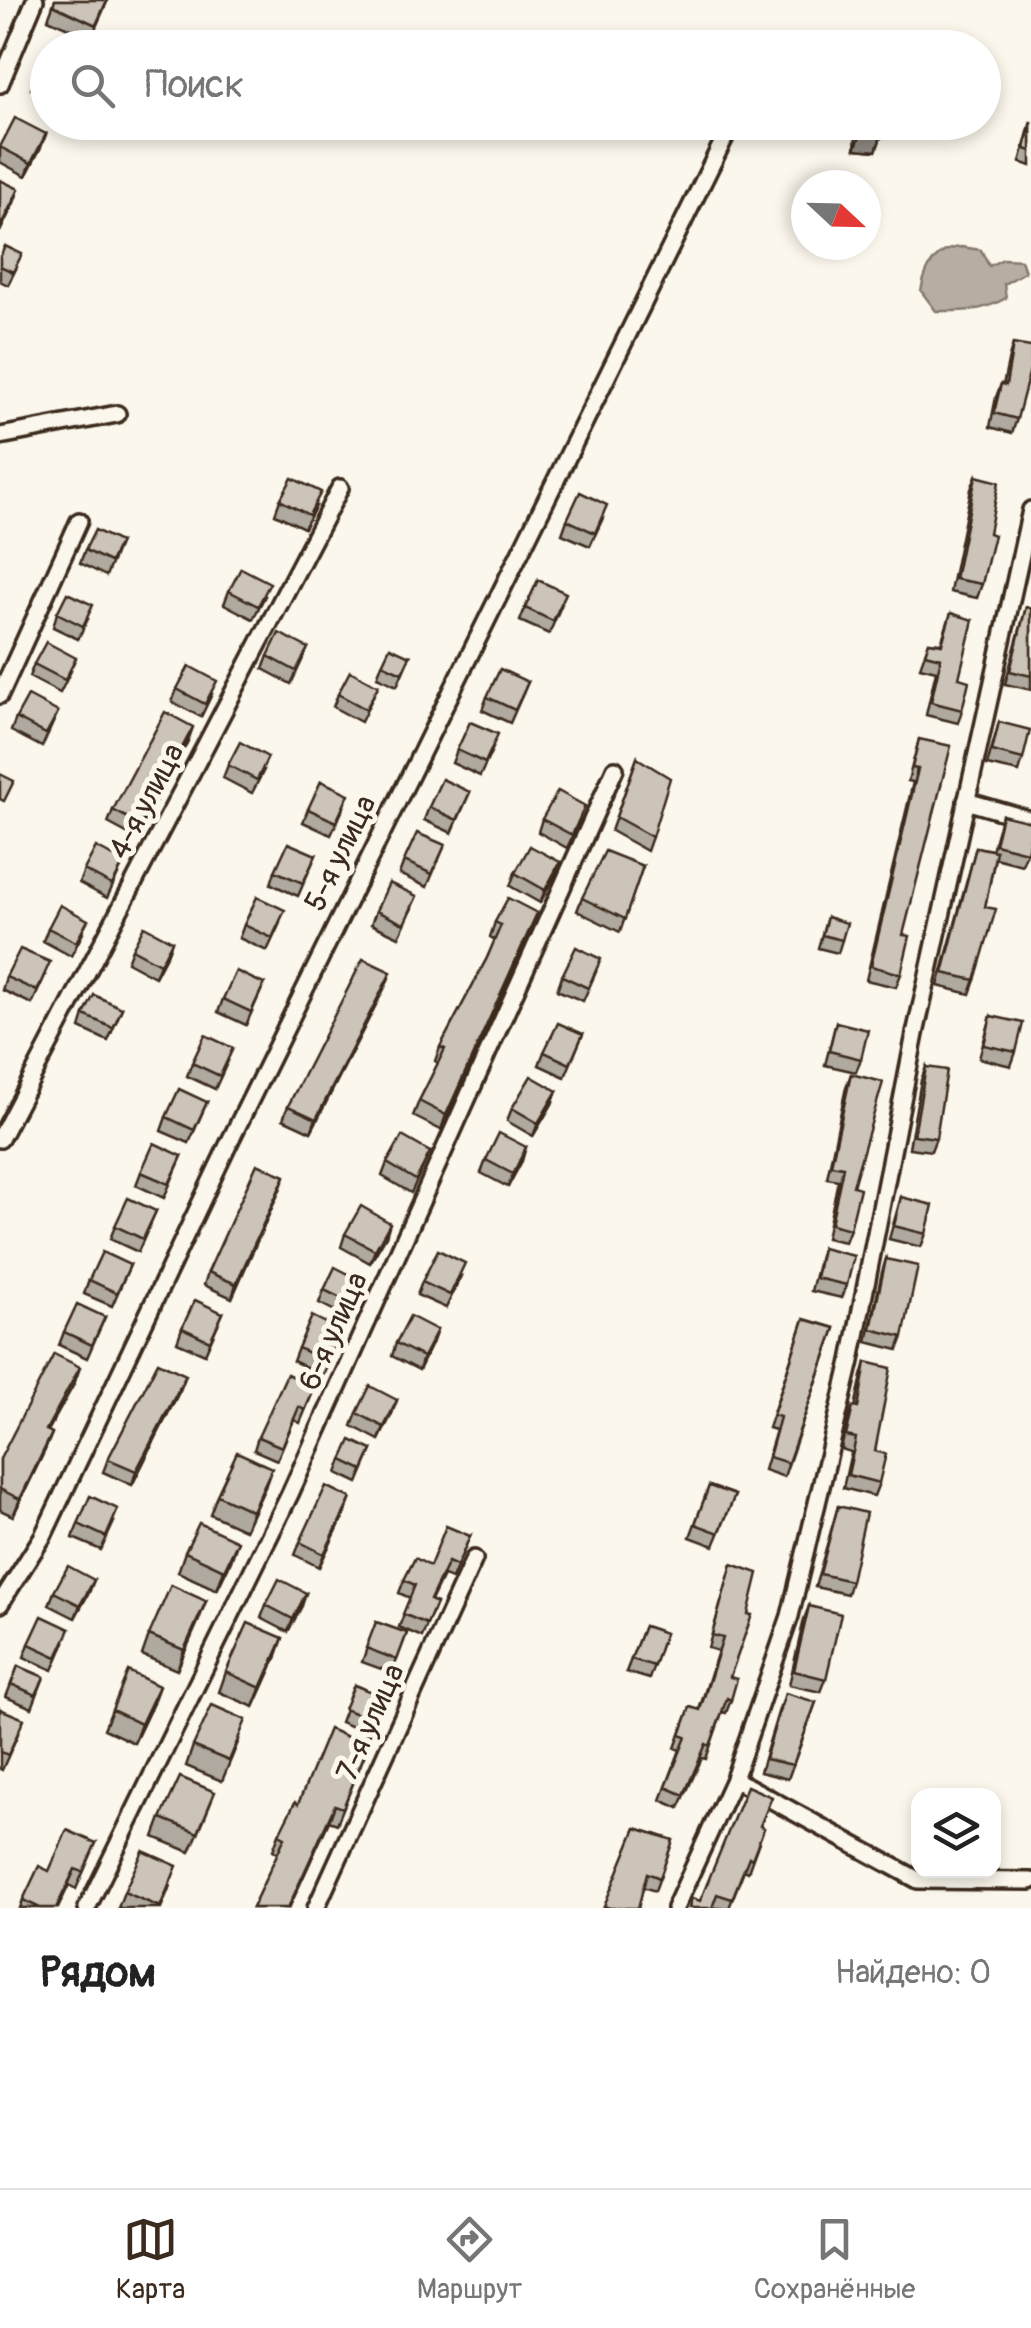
<!DOCTYPE html>
<html lang="ru">
<head>
<meta charset="utf-8">
<style>
  :root { --surface:#fff; --page:#f2f2f2; --text:#222; --muted:#767676; --line:#e0e0e0; --accent:#3b2a1e }
  body { margin:0; font-family:Pangolin,sans-serif; background:var(--page); color:var(--text) }
  .controls { position:absolute; right:30px; bottom:30px; display:grid; overflow:hidden; border-radius:20px; box-shadow:0 5px 15px #0003 }
  .controls button { width:90px; height:90px; display:grid; place-items:center; padding:0; border:0; border-bottom:2px solid var(--line); background:var(--surface); color:var(--text); font:50px sans-serif }
  .compass { position:absolute; left:791px; top:170px; width:90px; height:90px; border-radius:50%; background:var(--surface); box-shadow:0 5px 15px #0003; rotate:112deg }
  .list { margin:0; padding:0; list-style:none }
  h2 { display:flex; justify-content:space-between; align-items:center; height:130px; margin:0; padding:0 40px; font-size:42px }
  h2 small { font-size:32px; font-weight:400; color:var(--muted) }
  .icon { flex:none; width:55px; height:55px; fill:none; stroke:currentColor; stroke-width:2; stroke-linecap:round; stroke-linejoin:round }
  .map { position:relative; flex:none; width:1031px; height:1908px; overflow:hidden }
  .search { position:absolute; background:var(--surface); box-shadow:0 5px 15px #0003; left:30px; right:30px; top:30px; height:110px; display:flex; align-items:center; gap:25px; box-sizing:border-box; padding:0 35px; border-radius:55px; color:var(--muted); font-size:38px }
  .sheet { height:280px; background:var(--surface) }
  nav { display:flex; justify-content:space-around; align-items:center; box-sizing:border-box; height:140px; border-top:2px solid var(--line); background:var(--surface); font-size:28px; color:var(--muted) }
  nav a { display:grid; justify-items:center; gap:5px }
  nav .on { color:var(--accent) }
  .map>svg:first-child { display:block }
  .water { fill:#b6aea2; stroke:#85796d; stroke-width:2.5 }
  .lines { fill:none; stroke-linecap:round; stroke-linejoin:round }
  .street-casing { stroke:#3b2a1e; stroke-width:22 }
  .street { stroke:#fbf7ec; stroke-width:15 }
  .wall { fill:#afa99f; stroke:#3b2a1e; stroke-width:2.5 }
  .shaded-wall { fill:#8f8982; stroke:#3b2a1e; stroke-width:2.5 }
  .building { fill:#ccc4b9; stroke:#3b2a1e; stroke-width:2.5 }
  .labels { text-anchor:middle; stroke-width:10; stroke-linejoin:round; paint-order:stroke }
  .street-label { font-size:30px; fill:#3b2a1e; stroke:#fbf7ec }
</style>
</head>
<body>
<div class="map">
<svg width="1031" height="1908" viewBox="0 0 1031 1908">
  <rect width="100%" height="100%" fill="#fbf7ec"/>
  <filter id="ink" filterUnits="userSpaceOnUse"><feTurbulence type="fractalNoise" baseFrequency=".01" numOctaves="2"/><feDisplacementMap in="SourceGraphic" scale="20" xChannelSelector="R" yChannelSelector="G"/><feConvolveMatrix kernelMatrix="1 2 1 2 8 2 1 2 1" color-interpolation-filters="sRGB"/></filter>
  <g filter="url(#ink)">
    <path class="water" d="M961 247 981 250 989 266 1003 259 1021 260 1025 272 1004 284 1006 298C982 312 963 311 936 311L921 291C925 268 935 249 961 247Z"/>
    <g class="lines">
      <g class="street-casing">
        <g id="street">
          <polyline points="0,84 35,0"/>
          <polyline points="0,436 117,414"/>
          <polyline points="0,695 79,521"/>
          <polyline points="966,801 1031,820"/>
          <polyline points="0,1139 340,488"/>
          <polyline points="0,1604 43,1536 229,1143 731,125"/>
          <polyline points="734,1779 918,1880 1031,1881"/>
          <polyline points="87,1908 290,1494 615,769"/>
          <polyline points="316,1908 474,1559"/>
          <polyline points="675,1908 734,1779 790,1616 851,1361 915,1034 1031,510"/>
        </g>
      </g>
      <use href="#street" class="street"/>
    </g>
    <g class="wall">
      <polygon points="55,0 108,0 91,38 48,19"/>
      <polygon points="48,49 48,96 31,89"/>
      <polygon points="1031,121 1031,166 1020,162"/>
      <polygon points="857,122 882,122 881,137 876,151 855,149"/>
      <polygon points="46,134 41,147 26,176 0,162 0,147"/>
      <polygon points="0,257 17,267 8,285 0,281"/>
      <polygon points="1013,344 1017,419 1012,433 990,427 996,397 1001,384 1003,385 1009,357"/>
      <polygon points="976,476 989,533 982,584 977,598 950,592 971,489"/>
      <polygon points="280,500 316,506 304,528 275,514"/>
      <polygon points="603,518 590,546 562,534 567,520"/>
      <polygon points="120,542 106,576 80,563 85,550"/>
      <polygon points="229,591 265,596 253,619 224,604"/>
      <polygon points="561,606 549,634 520,621 525,608"/>
      <polygon points="1026,607 1031,608 1031,690 1005,684"/>
      <polygon points="57,613 88,619 78,639 53,627"/>
      <polygon points="951,613 962,710 958,723 926,715 936,671 920,667 929,642 941,643"/>
      <polygon points="308,648 291,684 263,669 268,656"/>
      <polygon points="410,656 397,686 377,677 382,664"/>
      <polygon points="34,664 71,671 60,693 29,677"/>
      <polygon points="528,682 510,723 482,710 487,697"/>
      <polygon points="378,686 361,722 333,707 338,694"/>
      <polygon points="177,689 212,694 201,717 172,702"/>
      <polygon points="58,712 42,747 11,731 16,718"/>
      <polygon points="999,722 1023,759 1019,772 987,765"/>
      <polygon points="919,739 903,935 901,974 896,987 866,980 913,782 908,781"/>
      <polygon points="188,741 136,838 108,823 113,810"/>
      <polygon points="493,748 480,776 452,763 457,750"/>
      <polygon points="637,758 652,837 647,851 611,831"/>
      <polygon points="228,765 264,770 252,793 223,778"/>
      <polygon points="470,792 452,833 424,820 429,807"/>
      <polygon points="344,807 331,835 303,822 308,809"/>
      <polygon points="1002,815 1027,852 1022,865 995,858 985,907 975,980 970,994 938,986 976,847 992,850"/>
      <polygon points="542,819 580,820 567,848 538,832"/>
      <polygon points="445,845 427,887 399,874 404,861"/>
      <polygon points="316,855 298,896 271,884 275,871"/>
      <polygon points="124,862 107,898 79,883 84,870"/>
      <polygon points="560,862 555,875 540,903 510,886 515,873"/>
      <polygon points="643,866 620,932 577,911 582,898"/>
      <polygon points="412,909 399,937 371,924 376,911"/>
      <polygon points="537,913 441,1130 413,1116 419,1101 438,1063 435,1061 440,1047 487,958 495,940 490,937 495,922"/>
      <polygon points="827,917 842,940 838,953 818,948"/>
      <polygon points="280,923 267,951 239,938 244,925"/>
      <polygon points="48,928 83,933 71,956 43,941"/>
      <polygon points="172,941 167,954 155,977 127,962 132,949"/>
      <polygon points="391,972 386,985 311,1132 283,1119 288,1106"/>
      <polygon points="596,972 583,1001 557,990 562,976"/>
      <polygon points="45,976 32,1004 2,990 6,977"/>
      <polygon points="264,984 246,1025 218,1012 223,999"/>
      <polygon points="122,1008 108,1041 80,1028 84,1015"/>
      <polygon points="991,1016 1016,1052 1011,1066 979,1058"/>
      <polygon points="836,1022 861,1059 856,1072 825,1065"/>
      <polygon points="583,1034 565,1077 539,1065 544,1052"/>
      <polygon points="228,1061 215,1089 187,1076 192,1063"/>
      <polygon points="926,1067 936,1138 931,1151 909,1148 921,1080"/>
      <polygon points="851,1074 853,1186 850,1229 845,1242 826,1238 838,1180 827,1178 846,1087"/>
      <polygon points="557,1091 552,1104 533,1136 507,1121 512,1108"/>
      <polygon points="207,1102 189,1143 161,1131 166,1117"/>
      <polygon points="526,1147 508,1187 481,1173 486,1160"/>
      <polygon points="430,1152 411,1193 382,1176 387,1163"/>
      <polygon points="182,1156 164,1198 136,1185 141,1172"/>
      <polygon points="285,1176 232,1298 204,1285 208,1272"/>
      <polygon points="901,1197 926,1234 921,1247 889,1239"/>
      <polygon points="156,1211 138,1252 110,1239 115,1226"/>
      <polygon points="345,1234 386,1236 370,1263 341,1247"/>
      <polygon points="822,1248 847,1285 842,1298 811,1291"/>
      <polygon points="886,1259 903,1337 898,1350 867,1342 882,1272"/>
      <polygon points="130,1265 112,1306 84,1294 89,1280"/>
      <polygon points="461,1276 446,1308 417,1295 422,1282"/>
      <polygon points="324,1290 359,1295 349,1318 319,1303"/>
      <polygon points="223,1313 205,1354 177,1342 182,1328"/>
      <polygon points="105,1317 87,1358 59,1345 64,1332"/>
      <polygon points="804,1319 835,1328 784,1477 764,1470 776,1430 768,1428"/>
      <polygon points="437,1330 419,1370 392,1356 396,1343"/>
      <polygon points="338,1344 323,1375 293,1361 298,1348"/>
      <polygon points="866,1362 879,1483 874,1496 843,1488 851,1452 841,1449 848,1420 853,1407 855,1407 862,1376"/>
      <polygon points="80,1367 74,1384 48,1431 52,1433 45,1450 13,1516 0,1510 0,1459"/>
      <polygon points="315,1387 300,1423 294,1420 277,1460 254,1450 258,1437"/>
      <polygon points="181,1388 132,1485 103,1472 108,1459"/>
      <polygon points="397,1400 379,1440 352,1426 357,1413"/>
      <polygon points="372,1450 358,1483 337,1473 342,1460"/>
      <polygon points="709,1486 735,1495 714,1546 690,1537"/>
      <polygon points="265,1487 245,1530 210,1514 217,1495"/>
      <polygon points="838,1506 851,1581 847,1594 815,1587"/>
      <polygon points="346,1511 319,1567 295,1555 300,1542"/>
      <polygon points="114,1522 101,1550 73,1538 78,1524"/>
      <polygon points="470,1536 452,1579 443,1576 431,1601 436,1603 422,1637 399,1627 410,1598 399,1593 404,1580 430,1566"/>
      <polygon points="185,1552 231,1561 217,1590 178,1572"/>
      <polygon points="732,1564 730,1677 731,1700 726,1713 722,1712 706,1759 702,1758 679,1808 661,1800 680,1750 675,1748 690,1707 699,1710 718,1651 708,1648"/>
      <polygon points="94,1580 75,1618 49,1605 54,1592"/>
      <polygon points="306,1593 288,1632 261,1618 266,1605"/>
      <polygon points="206,1601 177,1670 142,1655 149,1635"/>
      <polygon points="809,1606 826,1679 821,1692 789,1685 804,1619"/>
      <polygon points="376,1622 407,1633 392,1673 362,1662"/>
      <polygon points="644,1626 665,1633 649,1679 626,1672"/>
      <polygon points="65,1642 53,1670 24,1657 29,1644"/>
      <polygon points="276,1658 254,1707 219,1692 226,1672"/>
      <polygon points="18,1666 44,1677 32,1708 6,1697"/>
      <polygon points="354,1685 384,1697 370,1734 340,1722"/>
      <polygon points="816,1702 788,1779 760,1772 780,1706"/>
      <polygon points="152,1705 134,1743 104,1729 112,1710"/>
      <polygon points="0,1709 18,1734 2,1770 0,1769"/>
      <polygon points="239,1740 222,1781 186,1766 193,1746"/>
      <polygon points="368,1746 337,1824 329,1821 289,1908 252,1908 278,1853 273,1850 279,1834 298,1804"/>
      <polygon points="207,1812 190,1852 154,1837 161,1818"/>
      <polygon points="760,1826 764,1828 748,1872 744,1870 729,1908 715,1908 700,1901"/>
      <polygon points="636,1828 673,1840 655,1891 643,1887 638,1908 604,1908"/>
      <polygon points="96,1843 76,1889 69,1885 58,1908 20,1908 23,1900 49,1871"/>
      <polygon points="170,1886 161,1908 118,1908 124,1892"/>
    </g>
    <g class="shaded-wall">
      <polygon points="46,134 41,147 26,176 31,163"/>
      <polygon points="860,136 881,137 876,151 855,149"/>
      <polygon points="19,189 14,203 0,232 2,223"/>
      <polygon points="193,727 188,741 136,838 141,825"/>
      <polygon points="560,862 555,875 540,903 545,890"/>
      <polygon points="537,913 531,928 441,1130 446,1115"/>
      <polygon points="172,941 167,954 155,977 160,964"/>
      <polygon points="391,972 386,985 311,1132 316,1119"/>
      <polygon points="557,1091 552,1104 533,1136 538,1123"/>
      <polygon points="526,1147 522,1161 508,1187 513,1174"/>
      <polygon points="285,1176 280,1190 232,1298 236,1284"/>
      <polygon points="390,1223 386,1236 370,1263 375,1250"/>
      <polygon points="437,1330 432,1344 419,1370 423,1357"/>
      <polygon points="80,1367 74,1384 39,1447 46,1430"/>
      <polygon points="186,1375 181,1388 132,1485 136,1471"/>
      <polygon points="397,1400 392,1414 379,1440 384,1427"/>
      <polygon points="52,1433 45,1450 13,1516 20,1499"/>
      <polygon points="272,1468 265,1487 245,1530 252,1511"/>
      <polygon points="351,1498 346,1511 319,1567 324,1554"/>
      <polygon points="238,1541 231,1561 217,1590 224,1570"/>
      <polygon points="94,1580 89,1593 75,1618 80,1605"/>
      <polygon points="306,1593 302,1606 288,1632 293,1619"/>
      <polygon points="206,1601 199,1620 177,1670 184,1650"/>
      <polygon points="283,1638 276,1658 254,1707 261,1688"/>
      <polygon points="159,1686 152,1705 134,1743 141,1724"/>
      <polygon points="335,1805 329,1821 289,1908 288,1908"/>
      <polygon points="75,1869 58,1908 56,1908"/>
    </g>
    <g class="building">
      <polygon points="55,0 107,0 96,25 53,5"/>
      <polygon points="48,49 48,81 36,76"/>
      <polygon points="15,118 46,134 31,163 0,147"/>
      <polygon points="1031,121 1031,151 1025,149"/>
      <polygon points="860,122 882,122 881,137 860,136"/>
      <polygon points="0,180 19,189 2,223 0,222"/>
      <polygon points="5,246 22,254 13,272 0,266 0,257"/>
      <polygon points="1013,344 1031,347 1031,366 1017,419 994,413 1001,384 1006,385"/>
      <polygon points="976,476 999,482 989,533 994,535 982,584 955,579"/>
      <polygon points="292,478 321,492 309,515 280,500"/>
      <polygon points="580,492 607,505 595,533 567,520"/>
      <polygon points="95,530 120,542 110,562 85,550"/>
      <polygon points="241,568 270,583 258,606 229,591"/>
      <polygon points="538,580 566,593 553,621 525,608"/>
      <polygon points="67,593 93,605 83,626 57,613"/>
      <polygon points="1026,607 1031,608 1031,676 1010,671"/>
      <polygon points="951,613 973,620 959,678 969,681 962,710 931,702 941,658 925,654 929,642 942,644"/>
      <polygon points="279,633 308,648 296,671 268,656"/>
      <polygon points="46,642 76,658 65,680 34,664"/>
      <polygon points="390,647 410,656 402,673 382,664"/>
      <polygon points="189,666 217,681 205,704 177,689"/>
      <polygon points="500,669 528,682 515,710 487,697"/>
      <polygon points="350,671 378,686 366,709 338,694"/>
      <polygon points="28,696 58,712 46,734 16,718"/>
      <polygon points="165,712 193,727 141,825 113,810"/>
      <polygon points="470,722 498,734 485,763 457,750"/>
      <polygon points="999,722 1030,730 1023,759 992,751"/>
      <polygon points="919,739 951,746 903,935 910,936 901,974 871,966 918,769 912,768"/>
      <polygon points="240,742 268,757 257,780 228,765"/>
      <polygon points="637,758 670,778 652,837 616,817"/>
      <polygon points="0,774 14,781 4,801 0,799"/>
      <polygon points="442,779 470,792 457,820 429,807"/>
      <polygon points="321,781 349,794 336,822 308,809"/>
      <polygon points="558,791 585,806 572,835 542,819"/>
      <polygon points="1002,815 1031,822 1031,834 1027,852 995,844"/>
      <polygon points="417,833 445,845 432,874 404,861"/>
      <polygon points="288,843 316,855 303,883 275,871"/>
      <polygon points="530,846 560,862 545,890 515,873"/>
      <polygon points="96,847 124,862 112,885 84,870"/>
      <polygon points="976,847 996,851 985,907 996,909 975,980 943,973"/>
      <polygon points="605,851 643,866 625,919 582,898"/>
      <polygon points="389,883 417,896 404,924 376,911"/>
      <polygon points="257,897 285,910 272,938 244,925"/>
      <polygon points="508,898 537,913 446,1115 419,1101 445,1049 440,1047 487,958 501,925 495,922"/>
      <polygon points="60,905 88,920 76,942 48,928"/>
      <polygon points="827,917 847,923 842,940 822,935"/>
      <polygon points="144,926 172,941 160,964 132,949"/>
      <polygon points="576,947 601,959 588,988 562,976"/>
      <polygon points="20,949 50,962 37,991 6,977"/>
      <polygon points="363,959 391,972 316,1119 288,1106"/>
      <polygon points="236,971 264,984 251,1012 223,999"/>
      <polygon points="94,995 122,1008 113,1028 84,1015"/>
      <polygon points="991,1016 1023,1023 1016,1052 984,1045"/>
      <polygon points="836,1022 868,1030 861,1059 829,1051"/>
      <polygon points="558,1023 583,1034 570,1064 544,1052"/>
      <polygon points="205,1035 233,1048 220,1076 192,1063"/>
      <polygon points="926,1067 947,1070 936,1138 914,1135"/>
      <polygon points="851,1074 883,1082 853,1186 860,1188 850,1229 831,1224 843,1167 831,1165"/>
      <polygon points="531,1076 557,1091 538,1123 512,1108"/>
      <polygon points="179,1089 207,1102 194,1130 166,1117"/>
      <polygon points="499,1133 526,1147 513,1174 486,1160"/>
      <polygon points="402,1136 430,1152 416,1180 387,1163"/>
      <polygon points="154,1143 182,1156 169,1184 141,1172"/>
      <polygon points="257,1164 285,1176 236,1284 208,1272"/>
      <polygon points="901,1197 933,1205 926,1234 894,1226"/>
      <polygon points="128,1198 156,1211 143,1239 115,1226"/>
      <polygon points="361,1206 390,1223 375,1250 345,1234"/>
      <polygon points="822,1248 854,1256 847,1285 816,1278"/>
      <polygon points="438,1250 465,1263 450,1295 422,1282"/>
      <polygon points="102,1252 130,1265 117,1293 89,1280"/>
      <polygon points="886,1259 918,1266 903,1337 871,1329"/>
      <polygon points="335,1267 364,1282 353,1304 324,1290"/>
      <polygon points="195,1300 223,1313 210,1341 182,1328"/>
      <polygon points="77,1304 105,1317 92,1345 64,1332"/>
      <polygon points="312,1316 342,1331 327,1362 298,1348"/>
      <polygon points="410,1316 437,1330 423,1357 396,1343"/>
      <polygon points="804,1319 835,1328 788,1463 769,1457 780,1417 773,1415"/>
      <polygon points="54,1354 80,1367 46,1430 52,1433 20,1499 0,1489 0,1459"/>
      <polygon points="158,1362 186,1375 136,1471 108,1459"/>
      <polygon points="866,1362 891,1368 875,1451 886,1454 879,1483 848,1475 856,1438 846,1436 853,1407 858,1408"/>
      <polygon points="287,1374 315,1387 305,1410 299,1407 282,1447 258,1437"/>
      <polygon points="370,1386 397,1400 384,1427 357,1413"/>
      <polygon points="351,1440 372,1450 363,1470 342,1460"/>
      <polygon points="237,1452 272,1468 252,1511 217,1495"/>
      <polygon points="326,1486 351,1498 324,1554 300,1542"/>
      <polygon points="709,1486 735,1495 719,1533 695,1524"/>
      <polygon points="90,1496 118,1509 106,1537 78,1524"/>
      <polygon points="838,1506 866,1513 851,1581 820,1574"/>
      <polygon points="199,1523 238,1541 224,1570 185,1552"/>
      <polygon points="446,1526 470,1536 457,1566 448,1562 430,1600 436,1603 427,1624 403,1614 415,1585 404,1580 415,1558 430,1566"/>
      <polygon points="732,1564 758,1573 748,1614 752,1615 730,1677 737,1679 731,1700 727,1698 710,1746 706,1744 684,1795 666,1787 686,1737 680,1735 690,1707 700,1710 723,1638 712,1635"/>
      <polygon points="68,1566 94,1580 80,1605 54,1592"/>
      <polygon points="279,1579 306,1593 293,1619 266,1605"/>
      <polygon points="171,1585 206,1601 184,1650 149,1635"/>
      <polygon points="809,1606 841,1614 826,1679 794,1671"/>
      <polygon points="42,1616 70,1629 57,1657 29,1644"/>
      <polygon points="376,1622 407,1633 397,1660 366,1648"/>
      <polygon points="248,1623 283,1638 261,1688 226,1672"/>
      <polygon points="644,1626 665,1633 654,1666 631,1659"/>
      <polygon points="18,1666 44,1677 36,1695 11,1684"/>
      <polygon points="128,1671 159,1686 141,1724 112,1710"/>
      <polygon points="354,1685 384,1697 375,1721 344,1709"/>
      <polygon points="785,1693 816,1702 793,1765 765,1759"/>
      <polygon points="212,1705 246,1720 229,1761 193,1746"/>
      <polygon points="0,1709 24,1719 8,1755 0,1752"/>
      <polygon points="329,1729 368,1746 343,1808 335,1805 288,1908 252,1908 285,1837 279,1834 295,1802 298,1804"/>
      <polygon points="180,1777 215,1792 198,1833 161,1818"/>
      <polygon points="747,1786 772,1797 760,1826 764,1828 752,1859 749,1857 732,1899 717,1894 712,1908 689,1908 692,1898 700,1901"/>
      <polygon points="636,1828 673,1840 660,1878 647,1873 638,1908 610,1908 604,1906"/>
      <polygon points="67,1830 96,1843 83,1872 75,1869 56,1908 40,1908 23,1900 39,1866 49,1871"/>
      <polygon points="143,1851 177,1866 160,1907 124,1892"/>
    </g>
  </g>
  <g class="labels">
    <g class="street-label">
      <text transform="translate(146 801) rotate(-62)" y="10">4-я улица</text>
      <text transform="translate(340 853) rotate(-64)" y="10">5-я улица</text>
      <text transform="translate(333 1331) rotate(-66)" y="10">6-я улица</text>
      <text transform="translate(370 1722) rotate(-66)" y="10">7-я улица</text>
    </g>
  </g>
</svg>
<div class="controls">
<button><svg class="icon" aria-label="layers" viewBox="0 0 24 24"><path d="M12 4l9 5-9 5-9-5zM3 14l9 5 9-5"/></svg></button>
</div>
<svg class="compass" viewBox="-18 -18 36 36"><path d="M0-13l5 13h-10z" fill="#e53935"/><path d="M0 13l5-13h-10z" fill="#767676"/></svg>
<div class="search"><svg class="icon" aria-label="search" viewBox="0 0 24 24"><circle cx="10" cy="10" r="6"/><path d="M15 15l6 6"/></svg>Поиск</div>
</div>
<section class="sheet">
<h2>Рядом<small>Найдено: 0</small></h2>
<ul class="list">
</ul>
</section>
<nav>
<a class="on"><svg class="icon" aria-label="map" viewBox="0 0 24 24"><path d="M3 6l6-2 6 2 6-2v14l-6 2-6-2-6 2zM9 4v14M15 6v14"/></svg>Карта</a>
<a><svg class="icon" aria-label="directions" viewBox="0 0 24 24"><path d="M12 3l9 9-9 9-9-9zM9 14v-3h6M13 9l2 2-2 2"/></svg>Маршрут</a>
<a><svg class="icon" aria-label="saved" viewBox="0 0 24 24"><path d="M7 4h10v16l-5-4-5 4z"/></svg>Сохранённые</a>
</nav>
</body>
</html>
